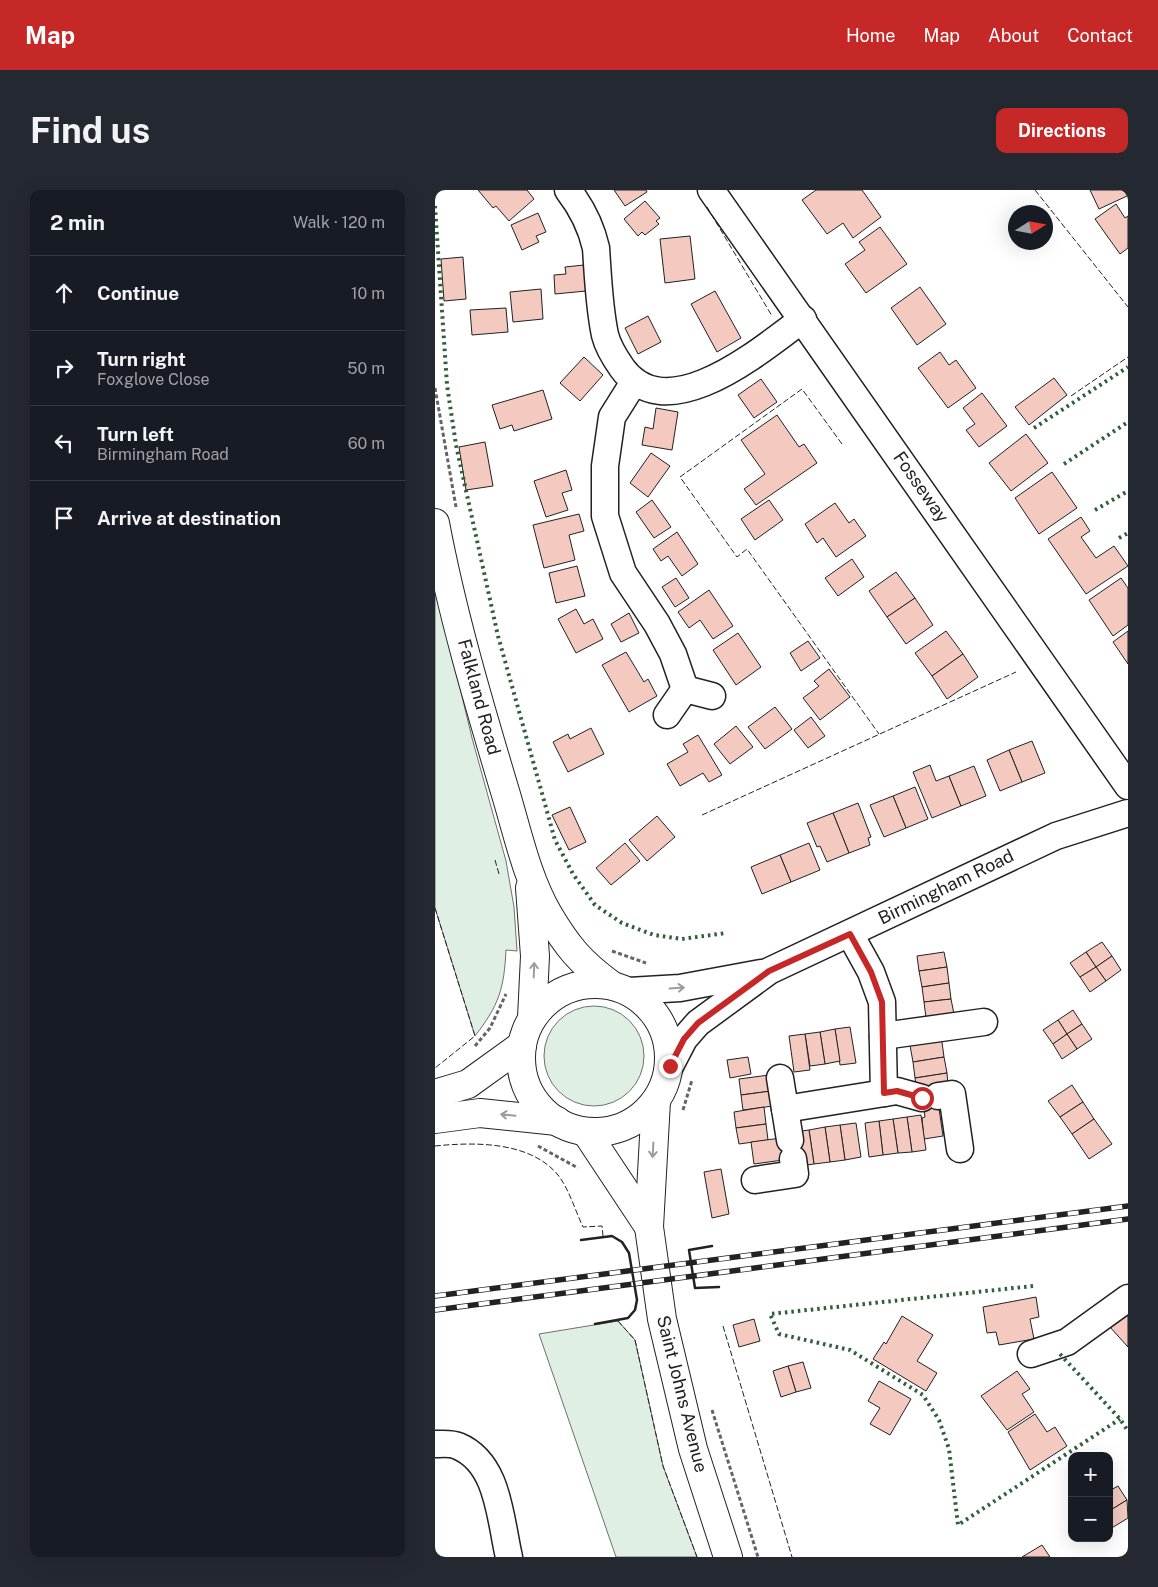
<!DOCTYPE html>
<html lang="en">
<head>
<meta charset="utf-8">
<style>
  :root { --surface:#171b24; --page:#242831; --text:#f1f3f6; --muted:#9ea1a6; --line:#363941; --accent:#c62828 }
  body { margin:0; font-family:"Public Sans",sans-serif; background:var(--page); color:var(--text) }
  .controls { position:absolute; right:15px; bottom:15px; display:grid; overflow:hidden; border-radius:10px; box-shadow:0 5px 20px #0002 }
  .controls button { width:45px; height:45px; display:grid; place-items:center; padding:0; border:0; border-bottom:1px solid var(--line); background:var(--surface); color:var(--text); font:25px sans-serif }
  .compass { position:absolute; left:573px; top:15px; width:45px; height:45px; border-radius:50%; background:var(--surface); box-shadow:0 5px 20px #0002; rotate:79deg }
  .stop { position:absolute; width:15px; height:15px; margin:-11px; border:4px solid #c62828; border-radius:50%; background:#fff }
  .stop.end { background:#c62828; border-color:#fff; box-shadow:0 1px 5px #0008 }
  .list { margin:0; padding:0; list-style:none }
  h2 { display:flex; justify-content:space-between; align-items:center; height:65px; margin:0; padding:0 20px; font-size:21px }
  h2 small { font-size:16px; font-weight:400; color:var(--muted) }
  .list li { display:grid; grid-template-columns:32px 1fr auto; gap:15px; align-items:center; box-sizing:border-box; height:75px; padding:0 20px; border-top:1px solid var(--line) }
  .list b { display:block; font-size:19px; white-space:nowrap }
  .list p { margin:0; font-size:16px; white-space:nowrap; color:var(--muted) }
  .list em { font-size:16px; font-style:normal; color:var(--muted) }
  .icon { flex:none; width:28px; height:28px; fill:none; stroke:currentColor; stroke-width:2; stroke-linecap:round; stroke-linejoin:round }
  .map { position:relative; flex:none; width:693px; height:1367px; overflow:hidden; border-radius:10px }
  header { display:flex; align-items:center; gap:30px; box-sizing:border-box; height:70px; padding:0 25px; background:var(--accent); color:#fff }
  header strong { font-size:24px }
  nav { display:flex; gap:28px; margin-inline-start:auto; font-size:18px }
  .intro { display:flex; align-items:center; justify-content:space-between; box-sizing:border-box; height:120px; padding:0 30px }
  h1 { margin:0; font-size:35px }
  .button { padding:12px 22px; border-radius:10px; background:var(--accent); color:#fff; font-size:18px; font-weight:700 }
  main { display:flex; gap:30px; padding:0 30px }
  aside { flex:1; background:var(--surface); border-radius:10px; box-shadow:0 5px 20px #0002 }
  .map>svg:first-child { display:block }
  .green { fill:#e0efe3; stroke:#6f6f6f }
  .building { fill:#f3c9c0; stroke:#222 }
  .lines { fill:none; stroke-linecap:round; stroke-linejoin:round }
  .minor-casing { stroke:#222; stroke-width:29 }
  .major-casing { stroke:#222; stroke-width:30 }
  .highway-casing { stroke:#222; stroke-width:30 }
  .path { stroke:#646464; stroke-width:3; stroke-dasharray:4 2.5; stroke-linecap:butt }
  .minor { stroke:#fff; stroke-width:26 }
  .major { stroke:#fff; stroke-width:28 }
  .highway { stroke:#fff; stroke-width:28 }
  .rail-casing { stroke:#222; stroke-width:5.5 }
  .rail { stroke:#fff; stroke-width:4; stroke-dasharray:11; stroke-linecap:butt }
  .hedge { stroke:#2f5e38; stroke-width:4; stroke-dasharray:2.5 4; stroke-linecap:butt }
  .fence { stroke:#222; stroke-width:1; stroke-dasharray:6 2.5; stroke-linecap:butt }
  .wall { stroke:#222; stroke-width:2.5 }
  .oneway { stroke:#9c9c9c }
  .route { stroke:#c62828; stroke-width:6 }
  .labels { text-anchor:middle; stroke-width:4; stroke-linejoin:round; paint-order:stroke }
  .street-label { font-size:18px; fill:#222; stroke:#fff }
</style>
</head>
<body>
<header>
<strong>Map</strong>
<nav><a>Home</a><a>Map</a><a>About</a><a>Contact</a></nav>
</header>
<div class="intro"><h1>Find us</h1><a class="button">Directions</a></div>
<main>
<aside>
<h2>2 min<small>Walk · 120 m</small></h2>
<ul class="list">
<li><svg class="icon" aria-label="ahead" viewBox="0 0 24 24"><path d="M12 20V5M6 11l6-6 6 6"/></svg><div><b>Continue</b></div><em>10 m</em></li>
<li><svg class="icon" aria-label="right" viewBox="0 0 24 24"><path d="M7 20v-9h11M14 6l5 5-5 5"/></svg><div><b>Turn right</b><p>Foxglove Close</p></div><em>50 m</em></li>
<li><svg class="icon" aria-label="left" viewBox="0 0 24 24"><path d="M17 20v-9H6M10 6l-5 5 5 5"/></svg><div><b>Turn left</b><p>Birmingham Road</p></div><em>60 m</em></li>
<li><svg class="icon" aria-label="arrive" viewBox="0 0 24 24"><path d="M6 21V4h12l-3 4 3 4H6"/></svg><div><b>Arrive at destination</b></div></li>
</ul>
</aside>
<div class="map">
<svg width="693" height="1367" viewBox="0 0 693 1367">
  <rect width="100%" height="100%" fill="#fff"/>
  <g class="green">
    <path d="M0 394 37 548 71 671 79 717 82 761 71 760C69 799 64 815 40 846L0 718Z"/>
    <circle cx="159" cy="866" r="50"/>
    <polygon points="183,1131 200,1150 228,1276 262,1367 181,1367 104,1144"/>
  </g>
  <g class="building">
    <polygon points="43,0 92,0 99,9 74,31 61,16 58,18"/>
    <polygon points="179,0 211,0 212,2 190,16"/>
    <polygon points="381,0 427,0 446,27 418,48 408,33 392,44 367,10"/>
    <polygon points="655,0 689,0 692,6 664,19"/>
    <polygon points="210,11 225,28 221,31 224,34 210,45 207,42 203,46 189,29"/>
    <polygon points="681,14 690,28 693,26 693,58 685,64 660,29"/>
    <polygon points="103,23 111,42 101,46 104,52 87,60 76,35"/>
    <polygon points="445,37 472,74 431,103 410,74 430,60 424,52"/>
    <polygon points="255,46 260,89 230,93 225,49"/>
    <polygon points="28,67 31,109 9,111 6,69"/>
    <polygon points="149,75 151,101 120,104 119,85 131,84 130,77"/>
    <polygon points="485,97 511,134 482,155 456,118"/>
    <polygon points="106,99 108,129 78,132 75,102"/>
    <polygon points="280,101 306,148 282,162 256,114"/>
    <polygon points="71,118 73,142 37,145 35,120"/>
    <polygon points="213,126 226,152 203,164 190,138"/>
    <polygon points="505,162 514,175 521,170 541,198 513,218 483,178"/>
    <polygon points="149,167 168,185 145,211 125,193"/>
    <polygon points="619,188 632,205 594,235 580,217"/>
    <polygon points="326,189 342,212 319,228 303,205"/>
    <polygon points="108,200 117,229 79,241 77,235 65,239 57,215"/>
    <polygon points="547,203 572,236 544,257 531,240 540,234 528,218"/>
    <polygon points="221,218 243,222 237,260 207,255 210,237 218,239"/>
    <polygon points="342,225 364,257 369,254 382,273 321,315 309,299 330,284 306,250"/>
    <polygon points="591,244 613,273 576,301 554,273"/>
    <polygon points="50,252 58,296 31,300 24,257"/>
    <polygon points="216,263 235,276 213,307 195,293"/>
    <polygon points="131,280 137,300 127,303 133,320 111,327 99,291"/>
    <polygon points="617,282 642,318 604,344 580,308"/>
    <polygon points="217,310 236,337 219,348 201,322"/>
    <polygon points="334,310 348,330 320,350 306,329"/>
    <polygon points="400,313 414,333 419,329 431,346 401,367 388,348 382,353 370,334"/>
    <polygon points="144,324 149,341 134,345 140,370 109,378 98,335"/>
    <polygon points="646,327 655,341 646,347 661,368 679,356 693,376 651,404 613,349"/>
    <polygon points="242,342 263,374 247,386 233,366 226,371 218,359"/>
    <polygon points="417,369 429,387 403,406 390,388"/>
    <polygon points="142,376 150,406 121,413 114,383"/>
    <polygon points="461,382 480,408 452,427 434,401"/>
    <polygon points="241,388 254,408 240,417 227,397"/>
    <polygon points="686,388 693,398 693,435 678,446 654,410"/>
    <polygon points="274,400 298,436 278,449 265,430 254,438 243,422"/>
    <polygon points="480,408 498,435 471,454 452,427"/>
    <polygon points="141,419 149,434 158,429 168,449 141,463 123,429"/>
    <polygon points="194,423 204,443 186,452 176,434"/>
    <polygon points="511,441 528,464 497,486 480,463"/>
    <polygon points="693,441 693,474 678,452"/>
    <polygon points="303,443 326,477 301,495 278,460"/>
    <polygon points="373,451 385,468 366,481 355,463"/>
    <polygon points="191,462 209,492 213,489 222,506 194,522 167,475"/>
    <polygon points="528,464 543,487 512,509 497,486"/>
    <polygon points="394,479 415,507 385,530 368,508 384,496 379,491"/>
    <polygon points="340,517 357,539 330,559 313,537"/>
    <polygon points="376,527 390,546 373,558 359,540"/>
    <polygon points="301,536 318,557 295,574 279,554"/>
    <polygon points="156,538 169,564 133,582 118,552 133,544 135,549"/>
    <polygon points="263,545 287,585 274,592 268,583 245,596 232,574 253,562 248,554"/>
    <polygon points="597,551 610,583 587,592 574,560"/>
    <polygon points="574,560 587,592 565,601 552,570"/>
    <polygon points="495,575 501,591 514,586 526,616 497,628 478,582"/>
    <polygon points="539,576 551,606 526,616 514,586"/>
    <polygon points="480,597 493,629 471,638 458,606"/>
    <polygon points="458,606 471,638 449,647 435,615"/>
    <polygon points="423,613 436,647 433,648 435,655 414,663 398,623"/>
    <polygon points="135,617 151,652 134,660 117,625"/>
    <polygon points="398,623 414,663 392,672 385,656 382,657 372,633"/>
    <polygon points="222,626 240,647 212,671 194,650"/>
    <polygon points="190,653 205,671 176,695 161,678"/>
    <polygon points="374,653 385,680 356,692 345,665"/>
    <polygon points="345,665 356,692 327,704 316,677"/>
    <polygon points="667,752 677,766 661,777 651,762"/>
    <polygon points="509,762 512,777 484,781 482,766"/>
    <polygon points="651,762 661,777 645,787 635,773"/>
    <polygon points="677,766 686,780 671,791 661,777"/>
    <polygon points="512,777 514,793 487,797 484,781"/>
    <polygon points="661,777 671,791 655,802 645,787"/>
    <polygon points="514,793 516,809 489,812 487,797"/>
    <polygon points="516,809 519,824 491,828 489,812"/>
    <polygon points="638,820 647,834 632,844 623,830"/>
    <polygon points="623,830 632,844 618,854 608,840"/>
    <polygon points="647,834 657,849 642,859 632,844"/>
    <polygon points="415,837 421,873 405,875 400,839"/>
    <polygon points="400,839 405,871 390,874 385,842"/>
    <polygon points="385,842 390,874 375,876 370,844"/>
    <polygon points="370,844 375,880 359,882 354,846"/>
    <polygon points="632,844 642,859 627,869 618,854"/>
    <polygon points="506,845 509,867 478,872 474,850"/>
    <polygon points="313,867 316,884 295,888 292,870"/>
    <polygon points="509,867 512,883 480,888 478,872"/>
    <polygon points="512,883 513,896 482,901 480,888"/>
    <polygon points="334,885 336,901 306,905 304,889"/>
    <polygon points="637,895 648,912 625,927 613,911"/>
    <polygon points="501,898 508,946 489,949 487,928 490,927 486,900"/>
    <polygon points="336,901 338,916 308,920 306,905"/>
    <polygon points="648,912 659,929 637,944 625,927"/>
    <polygon points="329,917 331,934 301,938 299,922"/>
    <polygon points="486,925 491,960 477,962 472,927"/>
    <polygon points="472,927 477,962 463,963 458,929"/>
    <polygon points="458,929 463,963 448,965 444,931"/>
    <polygon points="659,929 677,954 654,969 637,944"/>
    <polygon points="444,931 448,965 434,967 430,933"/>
    <polygon points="421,933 426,967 410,970 405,935"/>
    <polygon points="331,934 333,950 304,954 301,938"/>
    <polygon points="405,935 410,970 395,972 390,937"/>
    <polygon points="390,937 395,972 379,974 374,940"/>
    <polygon points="374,940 379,974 365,976 359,942"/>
    <polygon points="346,948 363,968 319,974 316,952"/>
    <polygon points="286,979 294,1024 277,1028 269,982"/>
    <polygon points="601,1107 604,1127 595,1129 599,1149 564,1155 561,1142 552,1143 548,1117"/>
    <polygon points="693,1120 693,1157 674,1136"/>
    <polygon points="467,1126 498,1145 482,1171 502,1183 491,1201 438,1169 449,1152 451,1154"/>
    <polygon points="319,1129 325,1151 304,1157 298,1135"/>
    <polygon points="368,1172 376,1198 361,1202 353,1176"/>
    <polygon points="353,1176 361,1202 346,1207 338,1181"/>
    <polygon points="582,1181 595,1199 587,1204 599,1222 572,1240 546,1206"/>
    <polygon points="444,1191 476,1209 455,1245 435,1234 445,1218 433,1211"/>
    <polygon points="600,1224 612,1242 620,1237 632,1256 595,1280 573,1242"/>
    <polygon points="683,1296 692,1310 674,1321 674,1301"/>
    <polygon points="692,1310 693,1328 675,1339 674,1321"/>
    <polygon points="607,1355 615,1367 587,1367"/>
  </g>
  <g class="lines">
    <g class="minor-casing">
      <g id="minor">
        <path d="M133 0C147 18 156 36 161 58 163 86 164 117 170 145 173 157 180 168 187 178 232 241 327 159 368 129"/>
        <polyline points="276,0 693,596"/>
        <polyline points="199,192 177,227 170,276 170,326 188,383 222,434 238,464 250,499"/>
        <polyline points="232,525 250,499 277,506"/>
        <polyline points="415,744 436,782 447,812 449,903"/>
        <polyline points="194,801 245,798 326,783"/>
        <polyline points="448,846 549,832"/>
        <polyline points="235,876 249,849 263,833 334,781 621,646 693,623"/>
        <polyline points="345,888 350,919 462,901 487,908"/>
        <polyline points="503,906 517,904 525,959"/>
        <polyline points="350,919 355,950"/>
        <polyline points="320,990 360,984 358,969"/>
        <polyline points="596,1164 632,1152 693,1108"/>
        <path d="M0 1254C7 1254 17 1253 23 1256 64 1273 65 1329 74 1367"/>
      </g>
    </g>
    <g class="major-casing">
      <g id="major">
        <polyline points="0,904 33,894 87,855"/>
        <polyline points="0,929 45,923 122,931"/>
      </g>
    </g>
    <g class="highway-casing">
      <g id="highway">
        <path d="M0 333C17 423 43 511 69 598 82 640 91 686 113 724 132 756 145 772 175 794"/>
        <polyline points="95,698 100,766 97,828"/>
        <circle cx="160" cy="868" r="74"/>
        <polyline points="221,911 214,1037 227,1129 258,1259 293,1367"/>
        <polyline points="151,942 214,1037"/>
      </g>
    </g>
    <g class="path">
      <polyline points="0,198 21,317"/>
      <polyline points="177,761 211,773"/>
      <polyline points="40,856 55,838 71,804"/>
      <polyline points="248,920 257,890"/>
      <polyline points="103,956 143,978"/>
      <polyline points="277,1220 323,1367"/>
    </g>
    <use href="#minor" class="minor"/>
    <use href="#major" class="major"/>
    <use href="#highway" class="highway"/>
    <g class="rail-casing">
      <g id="rail">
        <polyline points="0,1106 693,1016"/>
        <polyline points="0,1120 693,1029"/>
      </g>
    </g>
    <use href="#rail" class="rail"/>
    <g class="hedge">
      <polyline points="0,16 12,195 21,255 63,446 120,650 138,684 160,715 187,733 219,745 247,749 291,743"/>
      <polyline points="599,238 693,177"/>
      <polyline points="629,274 693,232"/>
      <polyline points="660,320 693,301"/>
      <polyline points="684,348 693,343"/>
      <polyline points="598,1096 335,1124 344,1144 415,1160 488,1205 504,1230 514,1259 523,1335 685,1229"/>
      <polyline points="625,1164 685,1229 693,1241"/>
    </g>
    <g class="fence">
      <polyline points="600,0 693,117"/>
      <polyline points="272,17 337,126"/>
      <polyline points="636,206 693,167"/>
      <polyline points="407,254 367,199 245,287 302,367 312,359 444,544"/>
      <polyline points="267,625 581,482"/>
      <polyline points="60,670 64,684"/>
      <polyline points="0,718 40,846 0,878"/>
      <path d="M0 956C39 952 95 951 123 985 134 999 140 1020 148 1037L167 1036 168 1046"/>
      <polyline points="183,1131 200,1150 228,1276 262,1367"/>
      <polyline points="288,1136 357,1367"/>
    </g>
    <g class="wall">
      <polyline points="146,1050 177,1046 187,1052 194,1063 202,1110 200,1120 193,1128 160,1134"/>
      <polyline points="277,1056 254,1060 260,1098 284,1097"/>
    </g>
  </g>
  <defs><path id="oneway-shaft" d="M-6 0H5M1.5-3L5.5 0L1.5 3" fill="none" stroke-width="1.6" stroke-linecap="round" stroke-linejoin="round" transform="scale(1.25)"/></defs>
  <g class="oneway">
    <use href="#oneway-shaft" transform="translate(99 780) rotate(-88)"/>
    <use href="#oneway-shaft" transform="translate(242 798) rotate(-4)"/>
    <use href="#oneway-shaft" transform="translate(73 925) rotate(-174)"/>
    <use href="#oneway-shaft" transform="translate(218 960) rotate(93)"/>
  </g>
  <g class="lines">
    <polyline class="route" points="235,876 249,849 263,833 334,781 415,744 436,782 447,812 449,903 462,901 487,908"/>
  </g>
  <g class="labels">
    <g class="street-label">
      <text transform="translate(486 297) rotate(55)" y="6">Fosseway</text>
      <text transform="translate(44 507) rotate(75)" y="6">Falkland Road</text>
      <text transform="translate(511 697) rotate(-26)" y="6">Birmingham Road</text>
      <text transform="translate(247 1204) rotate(76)" y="6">Saint Johns Avenue</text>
    </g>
  </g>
</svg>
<div class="controls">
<button>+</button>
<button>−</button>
</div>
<svg class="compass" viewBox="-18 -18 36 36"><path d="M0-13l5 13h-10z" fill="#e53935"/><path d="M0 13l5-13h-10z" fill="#9ea1a6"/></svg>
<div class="stop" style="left:487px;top:908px"></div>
<div class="stop end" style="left:235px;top:876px"></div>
</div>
</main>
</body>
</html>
